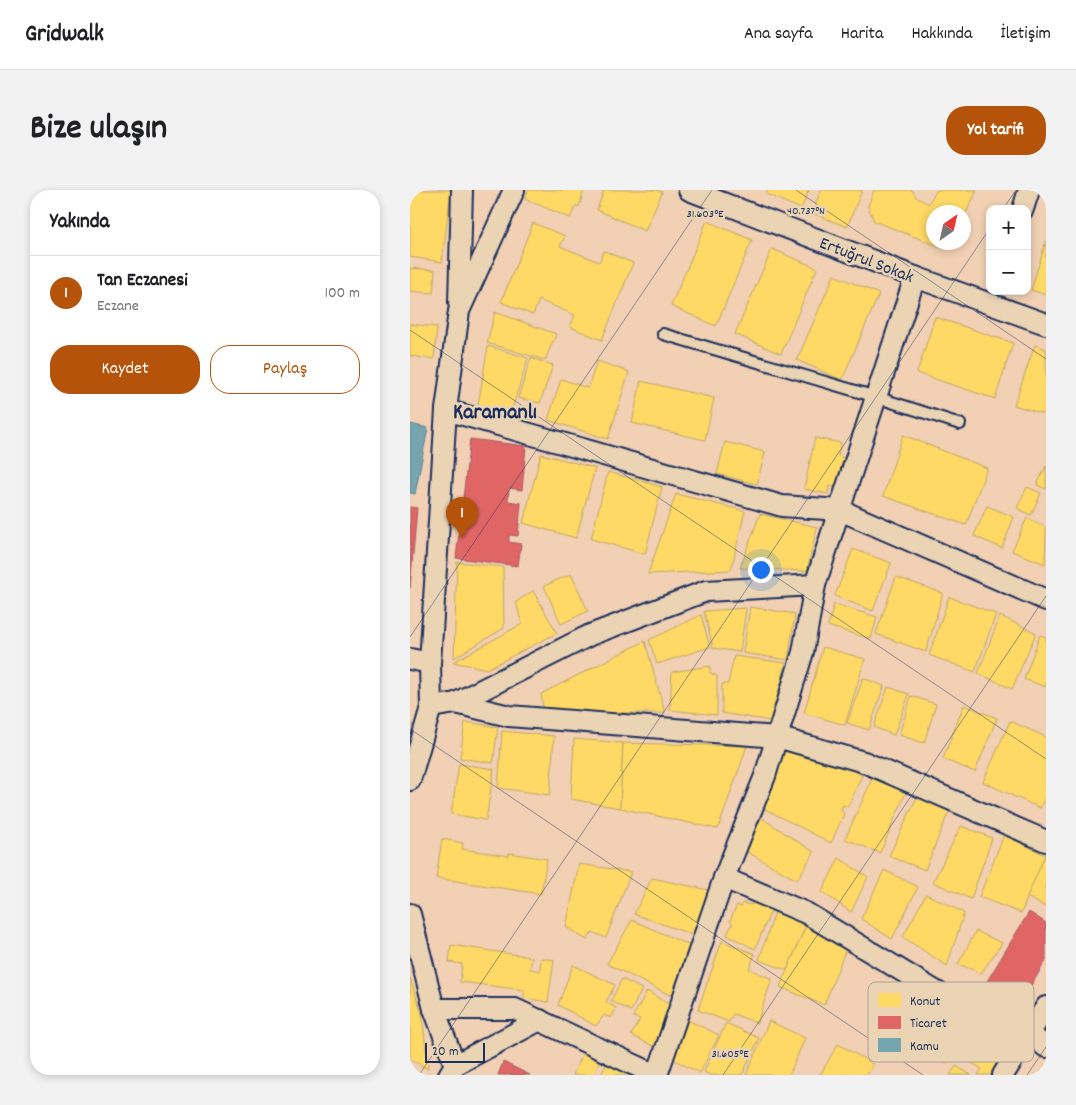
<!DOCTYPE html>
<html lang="tr">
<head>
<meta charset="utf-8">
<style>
  :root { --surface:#fff; --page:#f2f2f2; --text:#202124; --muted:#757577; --line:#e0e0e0; --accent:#b45309 }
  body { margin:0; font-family:Dekko,sans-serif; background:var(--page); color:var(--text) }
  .controls { position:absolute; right:15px; top:15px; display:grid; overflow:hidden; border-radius:10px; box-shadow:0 2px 8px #0003 }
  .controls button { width:45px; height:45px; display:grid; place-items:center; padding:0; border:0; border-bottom:1px solid var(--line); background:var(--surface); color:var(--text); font:25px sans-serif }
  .compass { position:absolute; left:516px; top:15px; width:45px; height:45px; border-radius:50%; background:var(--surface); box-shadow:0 2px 8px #0003; rotate:34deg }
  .scale { position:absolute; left:15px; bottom:12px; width:60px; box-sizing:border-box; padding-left:5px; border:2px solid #1b2f5e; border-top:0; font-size:14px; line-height:18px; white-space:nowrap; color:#1b2f5e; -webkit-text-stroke:4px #ebd4b4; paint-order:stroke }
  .you { position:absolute; left:350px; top:379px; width:18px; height:18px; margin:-12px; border:4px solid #fff; border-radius:50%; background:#1a73e8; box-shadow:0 0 0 8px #1a73e833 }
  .badge { display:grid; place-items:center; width:32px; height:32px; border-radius:50%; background:var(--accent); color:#fff; font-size:16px; font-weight:700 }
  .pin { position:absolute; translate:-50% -41px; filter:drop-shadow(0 1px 2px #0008) }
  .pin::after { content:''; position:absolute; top:26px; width:18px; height:15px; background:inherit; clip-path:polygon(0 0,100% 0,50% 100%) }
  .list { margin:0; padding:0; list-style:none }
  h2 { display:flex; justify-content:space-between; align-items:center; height:65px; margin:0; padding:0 20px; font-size:21px }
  h2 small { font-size:16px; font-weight:400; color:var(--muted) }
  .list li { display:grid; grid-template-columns:32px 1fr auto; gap:15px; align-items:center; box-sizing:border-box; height:75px; padding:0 20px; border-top:1px solid var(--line) }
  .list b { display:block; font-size:19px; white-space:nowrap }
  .list p { margin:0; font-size:16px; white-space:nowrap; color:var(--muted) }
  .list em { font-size:16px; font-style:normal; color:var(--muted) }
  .actions { display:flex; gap:10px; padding:15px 20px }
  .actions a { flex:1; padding:11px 0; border:1px solid var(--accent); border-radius:20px; text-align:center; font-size:18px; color:var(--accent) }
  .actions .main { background:var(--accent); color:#fff }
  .map { position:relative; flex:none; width:636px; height:885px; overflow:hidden; border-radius:20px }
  header { display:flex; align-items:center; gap:30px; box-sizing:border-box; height:70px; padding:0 25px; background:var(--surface); border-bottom:1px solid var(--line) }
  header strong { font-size:24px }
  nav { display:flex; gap:28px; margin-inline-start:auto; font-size:18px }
  .intro { display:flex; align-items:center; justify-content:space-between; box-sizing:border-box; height:120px; padding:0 30px }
  h1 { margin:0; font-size:35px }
  .button { padding:12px 22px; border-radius:20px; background:var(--accent); color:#fff; font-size:18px; font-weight:700 }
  main { display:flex; gap:30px; padding:0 30px }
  aside { flex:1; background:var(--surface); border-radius:20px; box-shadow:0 2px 8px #0003 }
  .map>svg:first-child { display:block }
  .homes { fill:#ffd966; stroke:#bba664 }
  .shops { fill:#e06666; stroke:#a55664 }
  .public { fill:#76a5af; stroke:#5b8297 }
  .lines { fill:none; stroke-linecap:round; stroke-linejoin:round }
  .lane-casing { stroke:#1b2f5e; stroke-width:14 }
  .street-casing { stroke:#1b2f5e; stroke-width:24 }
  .lane { stroke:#ebd4b4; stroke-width:10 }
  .street { stroke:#ebd4b4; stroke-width:20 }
  .ticks { fill:none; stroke:#1b2f5e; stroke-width:1; stroke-opacity:0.45 }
  .labels { text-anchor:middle; stroke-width:5; stroke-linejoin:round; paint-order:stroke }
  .street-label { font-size:18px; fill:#1b2f5e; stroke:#ebd4b4 }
  .district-label { font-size:22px; font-weight:bold; fill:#1b2f5e; stroke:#ebd4b4 }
  .key { fill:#ebd4b4; stroke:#ada29a; stroke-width:1 }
  .key-label { font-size:14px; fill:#1b2f5e }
  .ticks-label { font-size:12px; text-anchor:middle; fill:#1b2f5e; stroke:#ebd4b4; stroke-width:5; stroke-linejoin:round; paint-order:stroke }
</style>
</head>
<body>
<header>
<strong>Gridwalk</strong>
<nav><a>Ana sayfa</a><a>Harita</a><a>Hakkında</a><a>İletişim</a></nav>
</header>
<div class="intro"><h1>Bize ulaşın</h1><a class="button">Yol tarifi</a></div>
<main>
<aside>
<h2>Yakında<small></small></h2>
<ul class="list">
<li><span class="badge">1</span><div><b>Tan Eczanesi</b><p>Eczane</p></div><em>100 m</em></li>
</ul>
<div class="actions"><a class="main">Kaydet</a><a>Paylaş</a></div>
</aside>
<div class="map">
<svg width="636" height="885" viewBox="0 0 636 885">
  <rect width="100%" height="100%" fill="#f1d0b3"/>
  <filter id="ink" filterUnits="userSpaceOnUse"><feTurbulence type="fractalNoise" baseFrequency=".02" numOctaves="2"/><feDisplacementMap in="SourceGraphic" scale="10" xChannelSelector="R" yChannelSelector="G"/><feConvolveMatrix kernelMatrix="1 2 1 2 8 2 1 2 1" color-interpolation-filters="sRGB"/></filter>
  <g filter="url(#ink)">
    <g class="homes">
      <polygon points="0,0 41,0 32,72 0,67"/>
      <polygon points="118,0 174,0 169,17 166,15 160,28 115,9"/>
      <polygon points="194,0 246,0 252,2 235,41 187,20"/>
      <polygon points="358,0 399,0 391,19 356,4"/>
      <polygon points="411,0 452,0 437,37 402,23"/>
      <polygon points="464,0 502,0 506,7 518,14 527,0 567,0 554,27 554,22 524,22 524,52 541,52 531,57 464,31 458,16"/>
      <polygon points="297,31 342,50 306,136 261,116"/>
      <polygon points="123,33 155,46 150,56 189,72 194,61 223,73 192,150 160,137 165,125 129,110 123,125 91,112"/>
      <polygon points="636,51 636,105 621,100"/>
      <polygon points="362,59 407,78 371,164 325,144"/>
      <polygon points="0,78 25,80 23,103 0,101"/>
      <polygon points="424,85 469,104 432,190 387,170"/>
      <polygon points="85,122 146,144 135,170 77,153"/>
      <polygon points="525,127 603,153 585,209 507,183"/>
      <polygon points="0,134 27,137 24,169 0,166"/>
      <polygon points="625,155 636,159 636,225 604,215"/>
      <polygon points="78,156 118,168 100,226 68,215"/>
      <polygon points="121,168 143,175 130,213 108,208"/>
      <polygon points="187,171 219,182 198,249 138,230 151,189 178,198"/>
      <polygon points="231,191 304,208 295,250 222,233"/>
      <polygon points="493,245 577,278 556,335 473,306"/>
      <polygon points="405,248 431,253 428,266 435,268 429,298 419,296 418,304 394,299"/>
      <polygon points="315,252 355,262 347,294 307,284"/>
      <polygon points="131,264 185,278 166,348 113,333"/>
      <polygon points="636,276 636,299 627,295"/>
      <polygon points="198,282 252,297 235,364 181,349"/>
      <polygon points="617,297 631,303 621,325 607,318"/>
      <polygon points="266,304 335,321 321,380 238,384"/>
      <polygon points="577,316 604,327 592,358 564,346"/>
      <polygon points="350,324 407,337 397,381 330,378"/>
      <polygon points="617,328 636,338 635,374 602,361"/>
      <polygon points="443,359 481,373 463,421 425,406"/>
      <polygon points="47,372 93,377 94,438 44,468"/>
      <polygon points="161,384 178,421 151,434 134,396"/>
      <polygon points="486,387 533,403 516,462 466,444"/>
      <polygon points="123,401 147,443 77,479 43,472 112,434 106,412"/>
      <polygon points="539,407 586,424 565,482 519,465"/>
      <polygon points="424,414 467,427 461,449 418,436"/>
      <polygon points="340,417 385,424 378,470 333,463"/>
      <polygon points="336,418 330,462 303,458 294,421"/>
      <polygon points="291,425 300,457 247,474 239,450"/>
      <polygon points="590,426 626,443 602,499 568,483"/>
      <polygon points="630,445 636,447 636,497 614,489"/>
      <polygon points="235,451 255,523 134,523 131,504"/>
      <polygon points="413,457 455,469 435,535 394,523"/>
      <polygon points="324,466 376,473 361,531 312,523 312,494 318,494"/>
      <polygon points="300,476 300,483 307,486 307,525 260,520 262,482"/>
      <polygon points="453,488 474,496 459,540 437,533"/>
      <polygon points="478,497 499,504 484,545 464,537"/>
      <polygon points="501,506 526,514 514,553 489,545"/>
      <polygon points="554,515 587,528 565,582 533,569"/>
      <polygon points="600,531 636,547 636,605 630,618 573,592"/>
      <polygon points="55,532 88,537 83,573 50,568"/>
      <polygon points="92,541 144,546 140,605 88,598"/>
      <polygon points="164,549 213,553 210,618 161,609"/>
      <polygon points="213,553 337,556 308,639 210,618"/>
      <polygon points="375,556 425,570 452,585 438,617 433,615 431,620 434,624 421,653 351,617"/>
      <polygon points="49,574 84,579 76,630 41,624"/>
      <polygon points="464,585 497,600 470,663 435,649"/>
      <polygon points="508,605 539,621 515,680 479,666"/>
      <polygon points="350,627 404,662 387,690 332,659"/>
      <polygon points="551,636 582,648 561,709 523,692"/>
      <polygon points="594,645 635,665 611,723 569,707"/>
      <polygon points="32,649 53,653 52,659 99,666 99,663 137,669 131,704 26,688"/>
      <polygon points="636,663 636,717 617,707"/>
      <polygon points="429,668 458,687 441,722 412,702"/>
      <polygon points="169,674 221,682 196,748 182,742 177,750 156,737"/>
      <polygon points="474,680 508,697 482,749 451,729"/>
      <polygon points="242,688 303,701 286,746 224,724"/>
      <polygon points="516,704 554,723 537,776 493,747"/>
      <polygon points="345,708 363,716 345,759 317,745 323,733 320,731 327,715 331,717 332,713 341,715"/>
      <polygon points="365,722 397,733 377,780 349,770"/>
      <polygon points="222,730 281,756 262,806 197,774"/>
      <polygon points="397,733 437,756 414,815 370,797"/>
      <polygon points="566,741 592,753 571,783 548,774"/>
      <polygon points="312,751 345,764 339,779 362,789 347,833 323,824 319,832 288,820"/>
      <polygon points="41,755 122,767 120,779 130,781 131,768 144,770 138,812 114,808 114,800 50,792 52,774 39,772"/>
      <polygon points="163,775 205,795 196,812 206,818 201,828 194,825 186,836 148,815"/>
      <polygon points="0,788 12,824 18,879 0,869"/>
      <polygon points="212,789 232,799 221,821 201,811"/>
      <polygon points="237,801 263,817 247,858 221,845 230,829 223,827"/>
      <polygon points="503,805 558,841 537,873 476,849"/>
      <polygon points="278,830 309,845 290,883 259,867"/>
      <polygon points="359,831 395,848 379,885 336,885"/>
      <polygon points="316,833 349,848 332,885 300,885 294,882"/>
      <polygon points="563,845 600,868 589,885 568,885 572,879 550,866"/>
      <polygon points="428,854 463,874 457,885 410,885"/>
      <polygon points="177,855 192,863 184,885 163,885"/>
      <polygon points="198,871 224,885 191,885"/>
      <polygon points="546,876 561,885 540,885"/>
    </g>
    <g class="shops">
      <polygon points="60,249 116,256 112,300 99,298 98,311 111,313 108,346 99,345 99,352 111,354 108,376 46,368"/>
      <polygon points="0,317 7,318 0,398"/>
      <polygon points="619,722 636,733 636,770 608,818 573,798"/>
      <polygon points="93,872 120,885 88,885"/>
    </g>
    <polygon class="public" points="0,234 18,238 5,304 0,303"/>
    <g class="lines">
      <g class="lane-casing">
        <polyline id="lane" points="253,144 466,207 550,234"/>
      </g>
      <g class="street-casing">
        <g id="street">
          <polyline points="279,0 505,87 636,134"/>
          <polyline points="613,19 619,0"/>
          <polyline points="49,113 52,0"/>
          <polyline points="36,220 372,316 430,320 636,410"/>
          <polyline points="0,469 20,473"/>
          <polyline points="46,513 180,445 296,401 405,395"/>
          <polyline points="21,517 46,513 99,526 367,547 454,572 636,651"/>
          <polyline points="0,590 21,517 20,473 36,220 49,121 104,0"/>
          <polyline points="314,688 396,723 613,854"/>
          <polyline points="0,724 24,819 45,875 39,885"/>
          <polyline points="24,819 105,819 246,885"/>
          <polyline points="620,844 636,857"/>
          <polyline points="45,875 130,830"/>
          <polyline points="247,885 314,688 355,586 393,462 405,395 505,87"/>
          <polyline points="593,885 636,817"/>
        </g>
      </g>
      <use href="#lane" class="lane"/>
      <use href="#street" class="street"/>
    </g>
  </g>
  <path class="ticks" d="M386 0 636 169M593 19 606 0M0 140 636 569M0 447 302 0M0 539 513 885M9 885 580 38M313 885 636 406M617 885 636 857"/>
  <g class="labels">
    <g class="street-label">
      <text transform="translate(457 69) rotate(21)" y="6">Ertuğrul Sokak</text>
    </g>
    <g class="district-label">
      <text x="85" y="228">Karamanlı</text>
    </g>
  </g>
  <rect x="458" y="792" width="166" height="80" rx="8" class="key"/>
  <rect x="468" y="803" width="23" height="14" fill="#ffd966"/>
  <rect x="468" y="826" width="23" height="13" fill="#e06666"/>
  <rect x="468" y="848" width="23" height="14" fill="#76a5af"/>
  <g class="key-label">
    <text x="500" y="815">Konut</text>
    <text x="500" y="837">Ticaret</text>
    <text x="500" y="860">Kamu</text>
  </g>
  <g class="ticks-label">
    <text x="396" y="24">40.737°N</text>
    <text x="295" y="27">31.603°E</text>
    <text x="320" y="867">31.605°E</text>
  </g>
</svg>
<div class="controls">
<button>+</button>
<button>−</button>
</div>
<svg class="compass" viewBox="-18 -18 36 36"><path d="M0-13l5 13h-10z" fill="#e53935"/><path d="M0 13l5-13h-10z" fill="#757577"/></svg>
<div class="scale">20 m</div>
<div class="you"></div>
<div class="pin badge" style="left:52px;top:348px">1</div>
</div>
</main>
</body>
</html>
